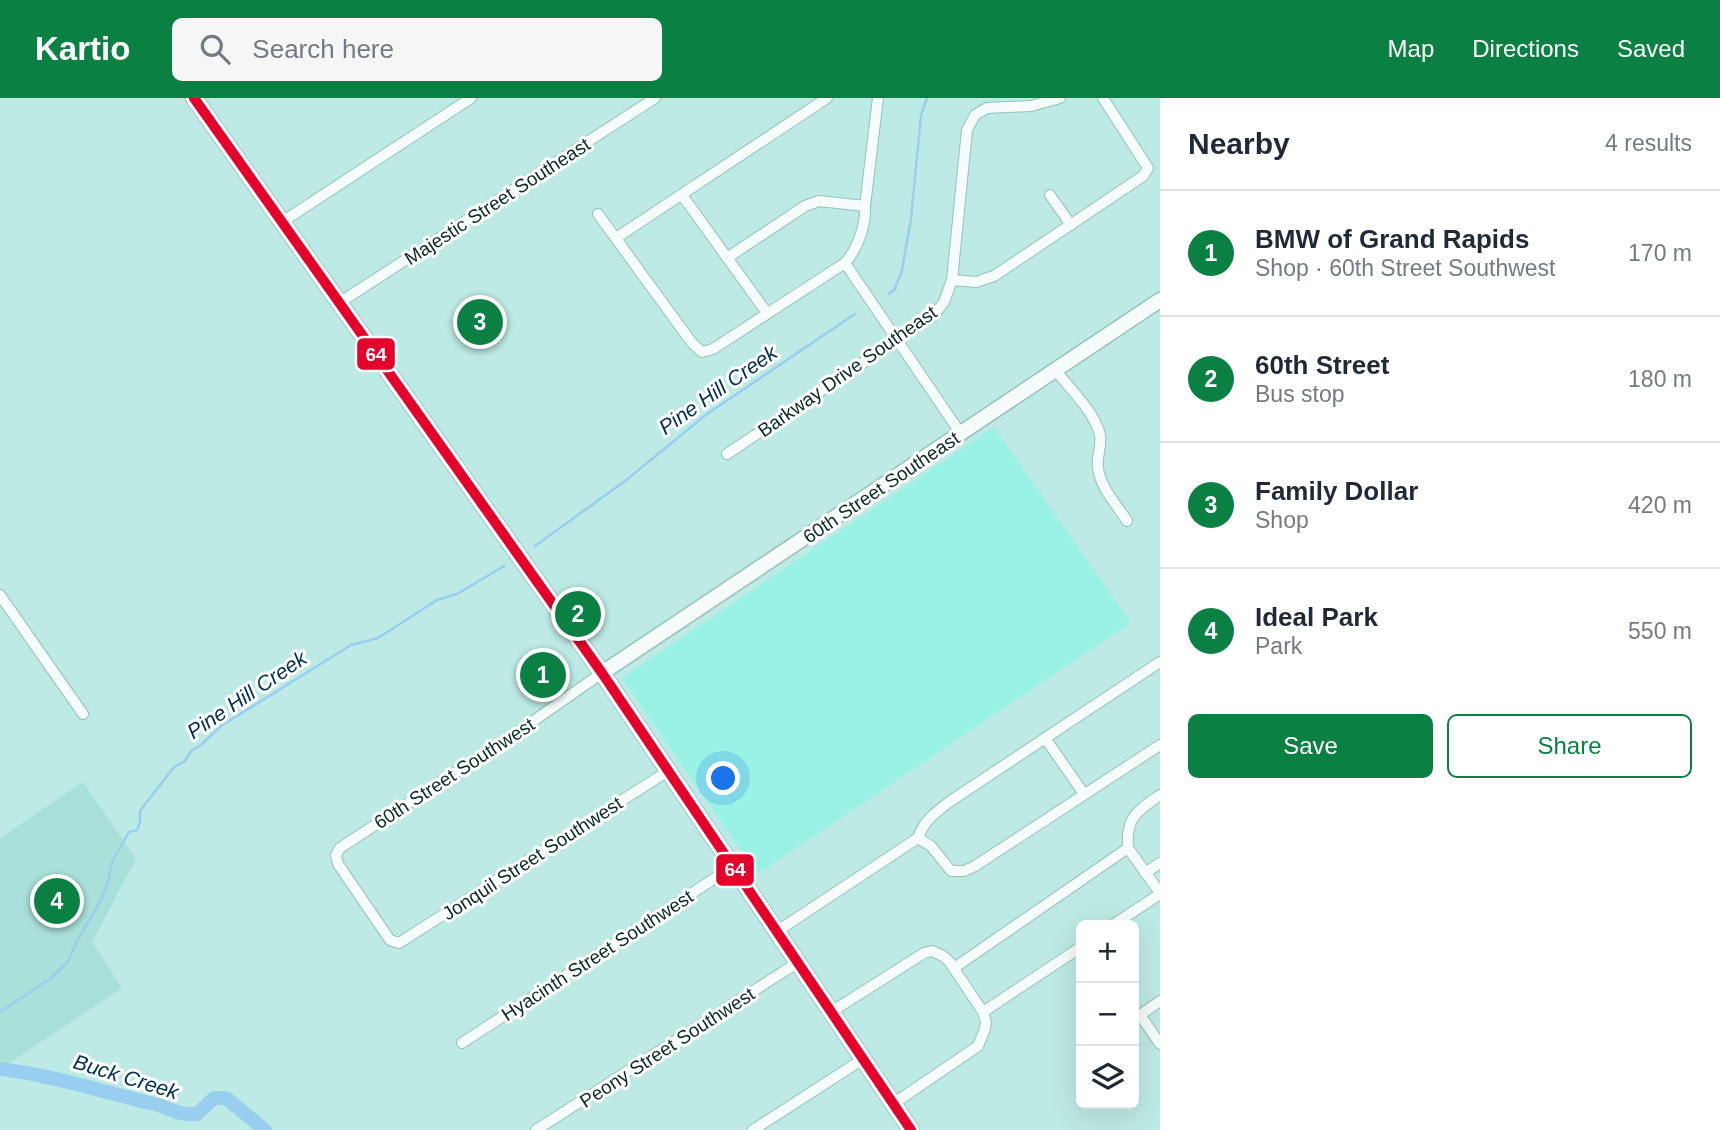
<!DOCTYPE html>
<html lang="en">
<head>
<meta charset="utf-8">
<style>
  :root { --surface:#fff; --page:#f6f6f7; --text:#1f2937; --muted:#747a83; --line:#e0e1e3; --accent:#0b8043 }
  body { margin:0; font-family:Helvetica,sans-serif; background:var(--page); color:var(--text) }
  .controls { position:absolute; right:21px; bottom:21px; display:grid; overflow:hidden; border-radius:10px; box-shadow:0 7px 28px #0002 }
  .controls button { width:63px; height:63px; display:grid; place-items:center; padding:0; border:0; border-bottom:2px solid var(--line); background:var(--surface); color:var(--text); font:35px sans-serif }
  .you { position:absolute; left:724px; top:681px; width:24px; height:24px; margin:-18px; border:5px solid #fff; border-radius:50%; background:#1a73e8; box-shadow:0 0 0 10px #1a73e833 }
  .badge { display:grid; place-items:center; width:46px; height:46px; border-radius:50%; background:var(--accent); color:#fff; font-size:23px; font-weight:700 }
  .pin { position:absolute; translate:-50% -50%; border:4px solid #fff; box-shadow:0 2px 7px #0006 }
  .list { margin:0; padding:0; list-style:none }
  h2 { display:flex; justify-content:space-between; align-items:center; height:91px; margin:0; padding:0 28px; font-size:30px }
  h2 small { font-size:23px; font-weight:400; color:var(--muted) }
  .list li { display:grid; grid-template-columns:46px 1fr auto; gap:21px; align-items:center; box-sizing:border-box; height:126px; padding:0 28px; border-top:2px solid var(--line) }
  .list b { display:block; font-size:26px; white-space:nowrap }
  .list p { margin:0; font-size:23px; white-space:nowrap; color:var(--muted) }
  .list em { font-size:23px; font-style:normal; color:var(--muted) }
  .actions { display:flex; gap:14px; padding:21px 28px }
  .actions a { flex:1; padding:16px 0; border:2px solid var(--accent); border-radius:10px; text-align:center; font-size:24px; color:var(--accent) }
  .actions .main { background:var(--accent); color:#fff }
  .icon { flex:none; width:38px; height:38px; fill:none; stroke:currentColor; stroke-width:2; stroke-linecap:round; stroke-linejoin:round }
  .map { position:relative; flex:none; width:1160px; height:1032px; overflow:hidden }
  header { display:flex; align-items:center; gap:42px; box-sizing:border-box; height:98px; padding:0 35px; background:var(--accent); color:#fff }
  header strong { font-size:33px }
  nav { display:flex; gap:38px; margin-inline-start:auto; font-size:24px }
  .search { width:490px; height:63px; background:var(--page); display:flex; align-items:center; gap:18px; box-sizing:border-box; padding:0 24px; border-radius:10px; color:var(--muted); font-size:26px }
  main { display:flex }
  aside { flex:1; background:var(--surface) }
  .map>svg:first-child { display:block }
  .built { fill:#9af2e7 }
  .park { fill:#a9e0d9 }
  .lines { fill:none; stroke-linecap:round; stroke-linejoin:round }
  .stream { stroke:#98cff1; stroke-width:2.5 }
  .river { stroke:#98cff1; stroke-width:14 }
  .minor-casing { stroke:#97c1bc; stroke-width:12 }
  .secondary-casing { stroke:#97c1bc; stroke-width:17 }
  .primary-casing { stroke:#97c1bc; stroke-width:18 }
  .minor { stroke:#f5fcfb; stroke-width:10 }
  .secondary { stroke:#f5fcfb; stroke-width:14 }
  .primary { stroke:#f5fcfb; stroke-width:16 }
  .bus-1-casing { stroke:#fff; stroke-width:16 }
  .bus-1 { stroke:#e4002b; stroke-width:10 }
  .labels { text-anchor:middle; stroke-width:6; stroke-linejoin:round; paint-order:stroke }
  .street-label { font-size:19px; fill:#062b27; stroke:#fff }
  .water-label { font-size:21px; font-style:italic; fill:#013050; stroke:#fff }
  .line-badge { stroke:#fff; stroke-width:2.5 }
  .badge-label { font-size:19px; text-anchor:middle; font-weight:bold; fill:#fff }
</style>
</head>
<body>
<header>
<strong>Kartio</strong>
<div class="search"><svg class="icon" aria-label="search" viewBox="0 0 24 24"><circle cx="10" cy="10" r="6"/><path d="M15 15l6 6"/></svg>Search here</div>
<nav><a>Map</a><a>Directions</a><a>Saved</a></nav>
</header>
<main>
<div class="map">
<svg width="1160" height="1032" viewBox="0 0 1160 1032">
  <rect width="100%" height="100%" fill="#bdeae4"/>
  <polygon class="built" points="994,329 1131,525 757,776 622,580"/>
  <polygon class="park" points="83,684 136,761 92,844 122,890 0,971 0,740"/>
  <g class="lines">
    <g class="stream">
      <polyline points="889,196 895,191 902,172 911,121 921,17 927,0"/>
      <polyline points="535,448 625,383 707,316 855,216"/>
      <polyline points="0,914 50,881 68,864 78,841 101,802 108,784 112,764 129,734 137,732 140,724 140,713 174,669 185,663 191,653 202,646 221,628 351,547 378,540 437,502 457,496 504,468"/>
    </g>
    <path class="river" d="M0 971C51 977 100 993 150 1005 169 1009 178 1018 197 1016L214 1000H226L265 1032"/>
    <g class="minor-casing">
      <g id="minor">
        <polyline points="682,97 767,215"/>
        <polyline points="1050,97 1071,127"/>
        <path d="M598 116 692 245 702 254 713 251 845 165C858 150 866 127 865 108L878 0"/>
        <polyline points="282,124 471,0"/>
        <polyline points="616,140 827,0"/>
        <polyline points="727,160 805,108 819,103 865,108"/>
        <polyline points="845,165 961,336"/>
        <polyline points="952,182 976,184 994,178 1143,78 1148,70 1103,0"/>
        <polyline points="339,205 655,0"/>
        <path d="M1056 273C1071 292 1094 313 1100 337 1102 349 1096 359 1098 370 1100 389 1117 407 1127 423"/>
        <polyline points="727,356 934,217 944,204 952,182 967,32 975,17 987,10 1031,8 1060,0"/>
        <polyline points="0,497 83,616"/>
        <polyline points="602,575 519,633 340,750 336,757 338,766 390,842 399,845 668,673"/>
        <polyline points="1045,640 1084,696"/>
        <polyline points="918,740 931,748 951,773 964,773 975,768 1160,647"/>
        <polyline points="1128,750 1160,795"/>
        <polyline points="1145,775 1160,765"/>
        <polyline points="1113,827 1160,796"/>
        <path d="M776 834 918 740C924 722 937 713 952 702L1160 564"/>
        <path d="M954 870 1128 750C1126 719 1136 714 1160 697"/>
        <polyline points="1160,903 1140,917 1160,946"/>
        <polyline points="831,914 924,855 932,853 943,858 949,863 983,914 986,924 985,931 978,948 893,1006"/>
        <polyline points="983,914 1081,849"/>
        <polyline points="462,945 732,769"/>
        <polyline points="536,1032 797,865"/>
        <polyline points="753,1032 863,961"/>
      </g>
    </g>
    <g class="secondary-casing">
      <polyline id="secondary" points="602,575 1160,202"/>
    </g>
    <g class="primary-casing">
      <polyline id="primary" points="194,0 602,575 911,1032"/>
    </g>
    <use href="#minor" class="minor"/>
    <use href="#secondary" class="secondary"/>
    <use href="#primary" class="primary"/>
    <g class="bus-1-casing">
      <polyline id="bus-1" points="194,0 602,575 911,1032"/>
    </g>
    <use href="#bus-1" class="bus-1"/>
  </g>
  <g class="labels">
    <g class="street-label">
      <text transform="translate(497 103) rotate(-33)" y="7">Majestic Street Southeast</text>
      <text transform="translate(847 273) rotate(-35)" y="7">Barkway Drive Southeast</text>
      <text transform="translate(881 389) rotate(-34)" y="7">60th Street Southeast</text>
      <text transform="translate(454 675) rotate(-33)" y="7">60th Street Southwest</text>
      <text transform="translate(532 760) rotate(-33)" y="7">Jonquil Street Southwest</text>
      <text transform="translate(597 857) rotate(-33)" y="7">Hyacinth Street Southwest</text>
      <text transform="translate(667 949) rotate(-33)" y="7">Peony Street Southwest</text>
    </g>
    <g class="water-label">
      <text transform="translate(718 292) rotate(-35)" y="7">Pine Hill Creek</text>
      <text transform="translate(247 597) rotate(-34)" y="7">Pine Hill Creek</text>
      <text transform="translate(126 979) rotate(17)" y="7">Buck Creek</text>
    </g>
  </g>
  <g class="line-badge">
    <rect x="356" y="239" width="40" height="34" rx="7" fill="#e4002b"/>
    <rect x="715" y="755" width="40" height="34" rx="7" fill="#e4002b"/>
  </g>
  <g class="badge-label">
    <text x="376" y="263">64</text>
    <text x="735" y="778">64</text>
  </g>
</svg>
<div class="controls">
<button>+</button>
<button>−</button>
<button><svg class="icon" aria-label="layers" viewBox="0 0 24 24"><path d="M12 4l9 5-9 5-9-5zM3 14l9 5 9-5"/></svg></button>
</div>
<div class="you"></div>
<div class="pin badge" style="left:543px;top:577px">1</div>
<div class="pin badge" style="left:578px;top:516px">2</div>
<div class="pin badge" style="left:480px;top:224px">3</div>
<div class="pin badge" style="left:57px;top:803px">4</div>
</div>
<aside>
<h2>Nearby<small>4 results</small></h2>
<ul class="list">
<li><span class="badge">1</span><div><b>BMW of Grand Rapids</b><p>Shop · 60th Street Southwest</p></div><em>170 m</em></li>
<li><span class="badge">2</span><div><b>60th Street</b><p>Bus stop</p></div><em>180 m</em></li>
<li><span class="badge">3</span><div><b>Family Dollar</b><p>Shop</p></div><em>420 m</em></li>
<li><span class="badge">4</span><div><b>Ideal Park</b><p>Park</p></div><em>550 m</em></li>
</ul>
<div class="actions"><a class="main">Save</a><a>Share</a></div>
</aside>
</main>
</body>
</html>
